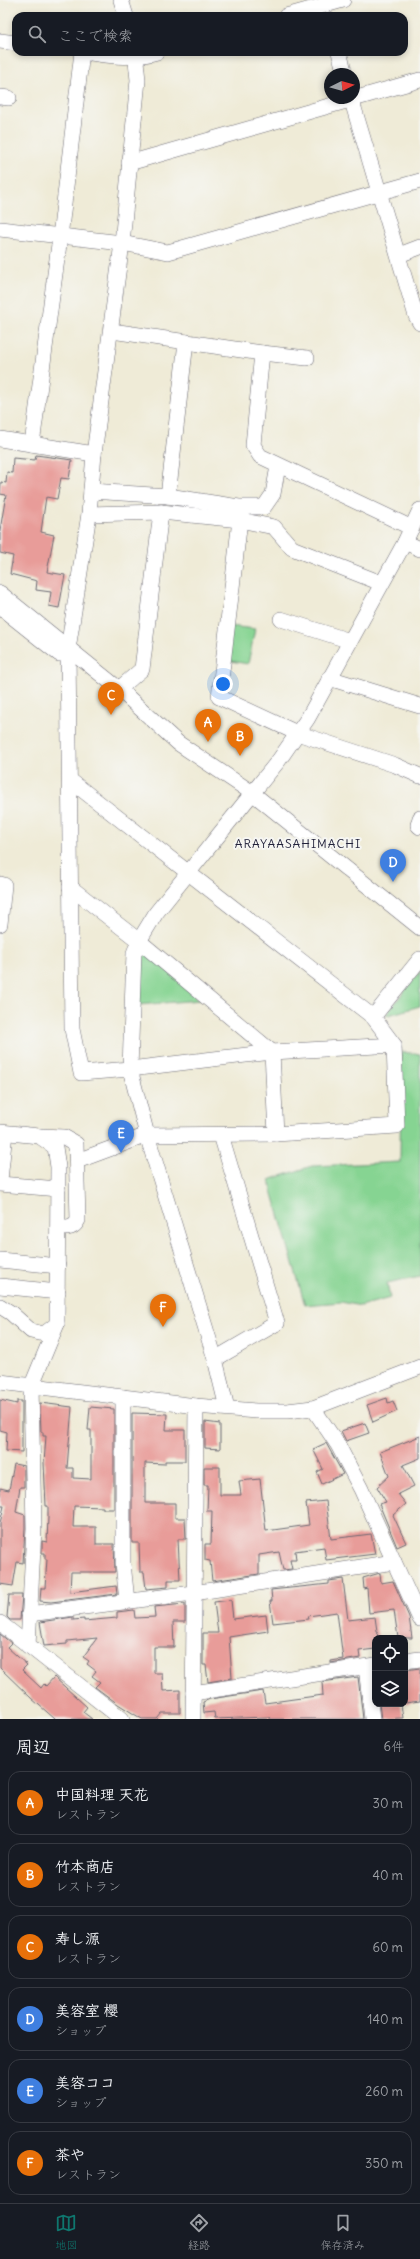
<!DOCTYPE html>
<html lang="ja">
<head>
<meta charset="utf-8">
<style>
  :root { --surface:#171b24; --page:#242831; --text:#f1f3f6; --muted:#9ea1a6; --line:#363941; --accent:#0f766e }
  body { margin:0; font-family:Delius,"Klee One",sans-serif; background:var(--page); color:var(--text) }
  .controls { position:absolute; right:12px; bottom:12px; display:grid; overflow:hidden; border-radius:8px; box-shadow:0 2px 6px #0003 }
  .controls button { width:36px; height:36px; display:grid; place-items:center; padding:0; border:0; border-bottom:1px solid var(--line); background:var(--surface); color:var(--text); font:20px sans-serif }
  .compass { position:absolute; left:324px; top:68px; width:36px; height:36px; border-radius:50%; background:var(--surface); box-shadow:0 2px 6px #0003; rotate:85deg }
  .you { position:absolute; left:223px; top:684px; width:14px; height:14px; margin:-10px; border:3px solid #fff; border-radius:50%; background:#1a73e8; box-shadow:0 0 0 6px #1a73e833 }
  .badge { display:grid; place-items:center; width:26px; height:26px; border-radius:50%; background:var(--accent); color:#fff; font-size:13px; font-weight:700 }
  .pin { position:absolute; translate:-50% -33px; filter:drop-shadow(0 1px 2px #0008) }
  .pin::after { content:''; position:absolute; top:21px; width:14px; height:12px; background:inherit; clip-path:polygon(0 0,100% 0,50% 100%) }
  .list { margin:0; padding:0; list-style:none }
  h2 { display:flex; justify-content:space-between; align-items:center; height:52px; margin:0; padding:0 16px; font-size:17px }
  h2 small { font-size:13px; font-weight:400; color:var(--muted) }
  .list li { display:grid; grid-template-columns:26px 1fr auto; gap:12px; align-items:center; box-sizing:border-box; height:64px; margin:0 8px 8px; padding:0 8px; border:1px solid var(--line); border-radius:12px }
  .list b { display:block; font-size:15px; white-space:nowrap }
  .list p { margin:0; font-size:13px; white-space:nowrap; color:var(--muted) }
  .list em { font-size:13px; font-style:normal; color:var(--muted) }
  .icon { flex:none; width:22px; height:22px; fill:none; stroke:currentColor; stroke-width:2; stroke-linecap:round; stroke-linejoin:round }
  .map { position:relative; flex:none; width:420px; height:1719px; overflow:hidden }
  .search { position:absolute; background:var(--surface); box-shadow:0 2px 6px #0003; left:12px; right:12px; top:12px; height:44px; display:flex; align-items:center; gap:10px; box-sizing:border-box; padding:0 14px; border-radius:12px; color:var(--muted); font-size:15px }
  .sheet { height:484px; background:var(--surface) }
  nav { display:flex; justify-content:space-around; align-items:center; box-sizing:border-box; height:56px; border-top:1px solid var(--line); background:var(--surface); font-size:11px; color:var(--muted) }
  nav a { display:grid; justify-items:center; gap:2px }
  nav .on { color:var(--accent) }
  .map>svg:first-child { display:block }
  .green { fill:#86d492; stroke:#547b66 }
  .building { fill:#e89c99 }
  .lines { fill:none; stroke-linecap:round; stroke-linejoin:round }
  .minor-casing { stroke:#6a6872; stroke-width:16 }
  .minor { stroke:#fff; stroke-width:15 }
  .labels { text-anchor:middle; stroke-width:4; stroke-linejoin:round; paint-order:stroke }
  .quarter-label { font-size:12px; letter-spacing:1px; fill:#22223b; stroke:#f6f6f2 }
</style>
</head>
<body>
<div class="map">
<svg width="420" height="1719" viewBox="0 0 420 1719">
  <rect width="100%" height="100%" fill="#f6f6f2"/>
  <filter id="ink" filterUnits="userSpaceOnUse"><feTurbulence type="fractalNoise" baseFrequency=".025" numOctaves="2"/><feDisplacementMap in="SourceGraphic" scale="8" xChannelSelector="R" yChannelSelector="G"/><feConvolveMatrix kernelMatrix="1 2 1 2 8 2 1 2 1" color-interpolation-filters="sRGB"/></filter>
  <filter id="wash" filterUnits="userSpaceOnUse"><feTurbulence type="fractalNoise" baseFrequency=".012" numOctaves="4" result="noise"/><feDisplacementMap in="SourceGraphic" scale="16" xChannelSelector="R" yChannelSelector="G"/><feGaussianBlur stdDeviation="0.9" result="paint"/><feColorMatrix in="noise" values="0 0 0 0 0 0 0 0 0 0 0 0 0 0 0 0 0 1.4 0 .05"/><feComposite in="paint" operator="in"/></filter>
  <g filter="url(#wash)">
    <rect width="100%" height="100%" fill="#efebd7"/>
    <g class="green">
      <polygon points="230,626 255,629 248,664 225,660"/>
      <polygon points="148,953 200,1000 138,1005 143,955"/>
      <polygon points="420,971 420,1006 385,1016"/>
      <polygon points="401,1052 420,1054 420,1276 387,1283 390,1298 361,1306 341,1302 305,1305 269,1180 312,1166 400,1162"/>
    </g>
    <g id="blocks">
      <g class="building">
        <polygon points="36,455 72,460 69,479 61,478 57,499 46,497 41,532 54,535 47,572 65,575 59,608 49,606 51,592 36,590 37,581 10,574 13,556 0,553 0,530 6,495 0,494 1,482 6,483 7,472 12,473 13,458 35,460"/>
        <polygon points="387,1398 388,1403 393,1401 397,1411 373,1422 367,1405"/>
        <polygon points="0,1400 17,1404 17,1401 22,1401 22,1452 6,1451 7,1432 0,1430"/>
        <polygon points="40,1403 72,1407 67,1468 73,1468 73,1478 91,1479 91,1430 88,1430 90,1407 114,1409 114,1509 103,1509 103,1507 74,1506 73,1527 96,1527 96,1544 114,1544 115,1572 71,1572 70,1592 116,1586 117,1594 51,1602 40,1601 41,1588 45,1588 47,1559 45,1559 45,1553 42,1553 42,1541 47,1542 48,1517 48,1506 46,1506 44,1463 46,1436 43,1436 43,1432 41,1432"/>
        <polygon points="132,1413 167,1414 166,1430 185,1430 185,1461 165,1461 165,1464 145,1463 145,1503 175,1503 175,1518 185,1518 186,1539 178,1539 180,1580 168,1580 168,1587 146,1589 144,1572 140,1572 139,1543 132,1543"/>
        <polygon points="205,1422 220,1424 220,1449 205,1448"/>
        <polygon points="365,1423 369,1433 346,1441 341,1431"/>
        <polygon points="420,1436 420,1458 403,1465 414,1486 398,1494 406,1504 393,1515 406,1543 397,1547 379,1504 386,1502 377,1487 389,1476 380,1452"/>
        <polygon points="326,1443 343,1474 322,1484 317,1472 323,1469 313,1449"/>
        <polygon points="14,1464 24,1466 24,1487 20,1487 16,1512 25,1515 25,1528 23,1563 17,1562 13,1586 0,1584 0,1523 4,1506 0,1506 0,1488 9,1490"/>
        <polygon points="204,1467 220,1467 220,1495 241,1495 239,1481 260,1479 266,1531 309,1525 306,1503 326,1501 331,1539 371,1534 375,1554 326,1560 324,1547 295,1551 296,1560 290,1560 292,1569 283,1570 279,1552 259,1555 259,1574 212,1581 210,1561 205,1560 205,1544 211,1544 212,1511 207,1511 208,1485 204,1485"/>
        <polygon points="380,1573 381,1583 393,1581 409,1617 412,1638 398,1638 394,1610 369,1613 367,1588 364,1589 363,1578"/>
        <polygon points="343,1579 348,1620 375,1617 378,1638 375,1638 375,1649 359,1651 360,1658 331,1663 331,1661 343,1659 337,1612 308,1616 309,1619 273,1623 270,1601 272,1601 271,1590 329,1584 329,1581"/>
        <polygon points="9,1595 22,1595 20,1620 10,1620 7,1617"/>
        <polygon points="231,1600 233,1619 266,1615 268,1631 229,1637 232,1678 208,1682 206,1665 203,1665 203,1633 218,1633 214,1602"/>
        <polygon points="185,1604 185,1622 173,1622 174,1647 154,1647 154,1673 162,1673 163,1691 180,1690 180,1713 162,1713 157,1719 142,1719 118,1704 95,1687 100,1682 92,1676 96,1671 87,1664 89,1661 83,1657 97,1638 67,1641 67,1644 44,1646 40,1622 73,1617 73,1620 84,1619 84,1621 117,1618 117,1612 134,1610 135,1618 155,1617 154,1607"/>
        <polygon points="0,1634 11,1643 7,1647 27,1665 22,1670 41,1688 44,1684 46,1686 54,1677 87,1707 83,1712 92,1719 55,1719 31,1698 0,1668"/>
        <polygon points="420,1668 420,1701 405,1703 405,1670"/>
        <polygon points="358,1677 363,1719 270,1719 270,1717 215,1719 214,1712 204,1713 203,1702 210,1699 263,1691 265,1703 323,1695 322,1682"/>
        <polygon points="379,1704 401,1704 403,1718 381,1719"/>
      </g>
    </g>
  </g>
  <g filter="url(#ink)">
    <use href="#blocks" fill-opacity="0" stroke="#6a6872" stroke-width="1"/>
    <g class="lines">
      <g class="minor-casing">
        <g id="minor">
          <polyline points="121,0 126,16"/>
          <polyline points="286,16 343,0"/>
          <polyline points="0,41 16,43"/>
          <path d="M83 52C111 56 129 60 157 52"/>
          <polyline points="135,52 138,80 122,243 94,454 89,514 68,649 72,1029 81,1073 130,1069 272,1052 394,1045"/>
          <polyline points="339,52 345,74"/>
          <polyline points="0,97 9,98"/>
          <polyline points="351,98 416,316 420,323"/>
          <polyline points="129,163 420,80"/>
          <polyline points="0,229 122,243 168,252 420,181"/>
          <polyline points="399,255 420,247"/>
          <polyline points="112,331 262,353 253,445 260,456 412,528"/>
          <polyline points="262,353 307,358"/>
          <polyline points="0,439 94,454"/>
          <polyline points="32,444 60,237 82,52"/>
          <polyline points="91,491 168,496 239,507 264,507 273,494 278,466"/>
          <polyline points="168,496 186,342"/>
          <polyline points="89,514 161,512 240,520 274,527 292,548 381,583"/>
          <polyline points="240,520 219,697 297,733 395,765 420,776"/>
          <polyline points="405,542 420,549"/>
          <polyline points="0,593 119,689 178,743 251,792 420,928"/>
          <polyline points="0,607 59,654"/>
          <polyline points="281,619 350,641"/>
          <polyline points="329,678 420,706"/>
          <polyline points="119,689 142,669 161,512"/>
          <polyline points="71,781 373,1017"/>
          <polyline points="420,818 418,825 420,827"/>
          <polyline points="0,884 4,885 0,924"/>
          <polyline points="70,887 139,941 272,1052 276,1134"/>
          <polyline points="0,1132 39,1136 55,1147 58,1167 57,1324 44,1334 31,1331 11,1313 0,1306"/>
          <path d="M39 1136 64 1137 76 1144 78 1220C74 1229 67 1228 58 1228"/>
          <polyline points="77,1161 147,1135 276,1134 397,1126 394,1045 373,1017 420,959"/>
          <polyline points="0,1180 5,1133"/>
          <polyline points="0,1184 58,1189"/>
          <polyline points="0,1260 58,1266"/>
          <polyline points="0,1286 58,1292"/>
          <polyline points="215,1359 277,1323 221,1135"/>
          <polyline points="0,1382 196,1406 256,1411 287,1411 313,1408 420,1367"/>
          <polyline points="123,1397 123,1563 127,1601"/>
          <polyline points="227,1408 215,1359 147,1135 130,1069 134,953 139,941 156,913 279,760 308,718 405,542 420,510"/>
          <polyline points="313,1408 338,1445 361,1489 420,1619"/>
          <polyline points="29,1614 193,1593 394,1562"/>
          <polyline points="0,1623 122,1719"/>
          <polyline points="28,1646 34,1528 31,1387 57,1324"/>
          <polyline points="405,1661 420,1659"/>
          <polyline points="366,1667 372,1719"/>
          <polyline points="193,1693 375,1665"/>
          <polyline points="193,1719 196,1406"/>
        </g>
      </g>
      <use href="#minor" class="minor"/>
    </g>
  </g>
  <g class="labels">
    <g class="quarter-label">
      <text x="298" y="848">ARAYAASAHIMACHI</text>
    </g>
  </g>
</svg>
<div class="controls">
<button><svg class="icon" aria-label="locate" viewBox="0 0 24 24"><circle cx="12" cy="12" r="6"/><path d="M12 2v4M12 18v4M2 12h4M18 12h4"/></svg></button>
<button><svg class="icon" aria-label="layers" viewBox="0 0 24 24"><path d="M12 4l9 5-9 5-9-5zM3 14l9 5 9-5"/></svg></button>
</div>
<svg class="compass" viewBox="-18 -18 36 36"><path d="M0-13l5 13h-10z" fill="#e53935"/><path d="M0 13l5-13h-10z" fill="#9ea1a6"/></svg>
<div class="you"></div>
<div class="pin badge" style="left:208px;top:742px;background:#e8710a">A</div>
<div class="pin badge" style="left:240px;top:756px;background:#e8710a">B</div>
<div class="pin badge" style="left:111px;top:715px;background:#e8710a">C</div>
<div class="pin badge" style="left:393px;top:882px;background:#3f7fe0">D</div>
<div class="pin badge" style="left:121px;top:1153px;background:#3f7fe0">E</div>
<div class="pin badge" style="left:163px;top:1327px;background:#e8710a">F</div>
<div class="search"><svg class="icon" aria-label="search" viewBox="0 0 24 24"><circle cx="10" cy="10" r="6"/><path d="M15 15l6 6"/></svg>ここで検索</div>
</div>
<section class="sheet">
<h2>周辺<small>6件</small></h2>
<ul class="list">
<li><span class="badge" style="background:#e8710a">A</span><div><b>中国料理 天花</b><p>レストラン</p></div><em>30 m</em></li>
<li><span class="badge" style="background:#e8710a">B</span><div><b>竹本商店</b><p>レストラン</p></div><em>40 m</em></li>
<li><span class="badge" style="background:#e8710a">C</span><div><b>寿し源</b><p>レストラン</p></div><em>60 m</em></li>
<li><span class="badge" style="background:#3f7fe0">D</span><div><b>美容室 櫻</b><p>ショップ</p></div><em>140 m</em></li>
<li><span class="badge" style="background:#3f7fe0">E</span><div><b>美容ココ</b><p>ショップ</p></div><em>260 m</em></li>
<li><span class="badge" style="background:#e8710a">F</span><div><b>茶や</b><p>レストラン</p></div><em>350 m</em></li>
</ul>
</section>
<nav>
<a class="on"><svg class="icon" aria-label="map" viewBox="0 0 24 24"><path d="M3 6l6-2 6 2 6-2v14l-6 2-6-2-6 2zM9 4v14M15 6v14"/></svg>地図</a>
<a><svg class="icon" aria-label="directions" viewBox="0 0 24 24"><path d="M12 3l9 9-9 9-9-9zM9 14v-3h6M13 9l2 2-2 2"/></svg>経路</a>
<a><svg class="icon" aria-label="saved" viewBox="0 0 24 24"><path d="M7 4h10v16l-5-4-5 4z"/></svg>保存済み</a>
</nav>
</body>
</html>
